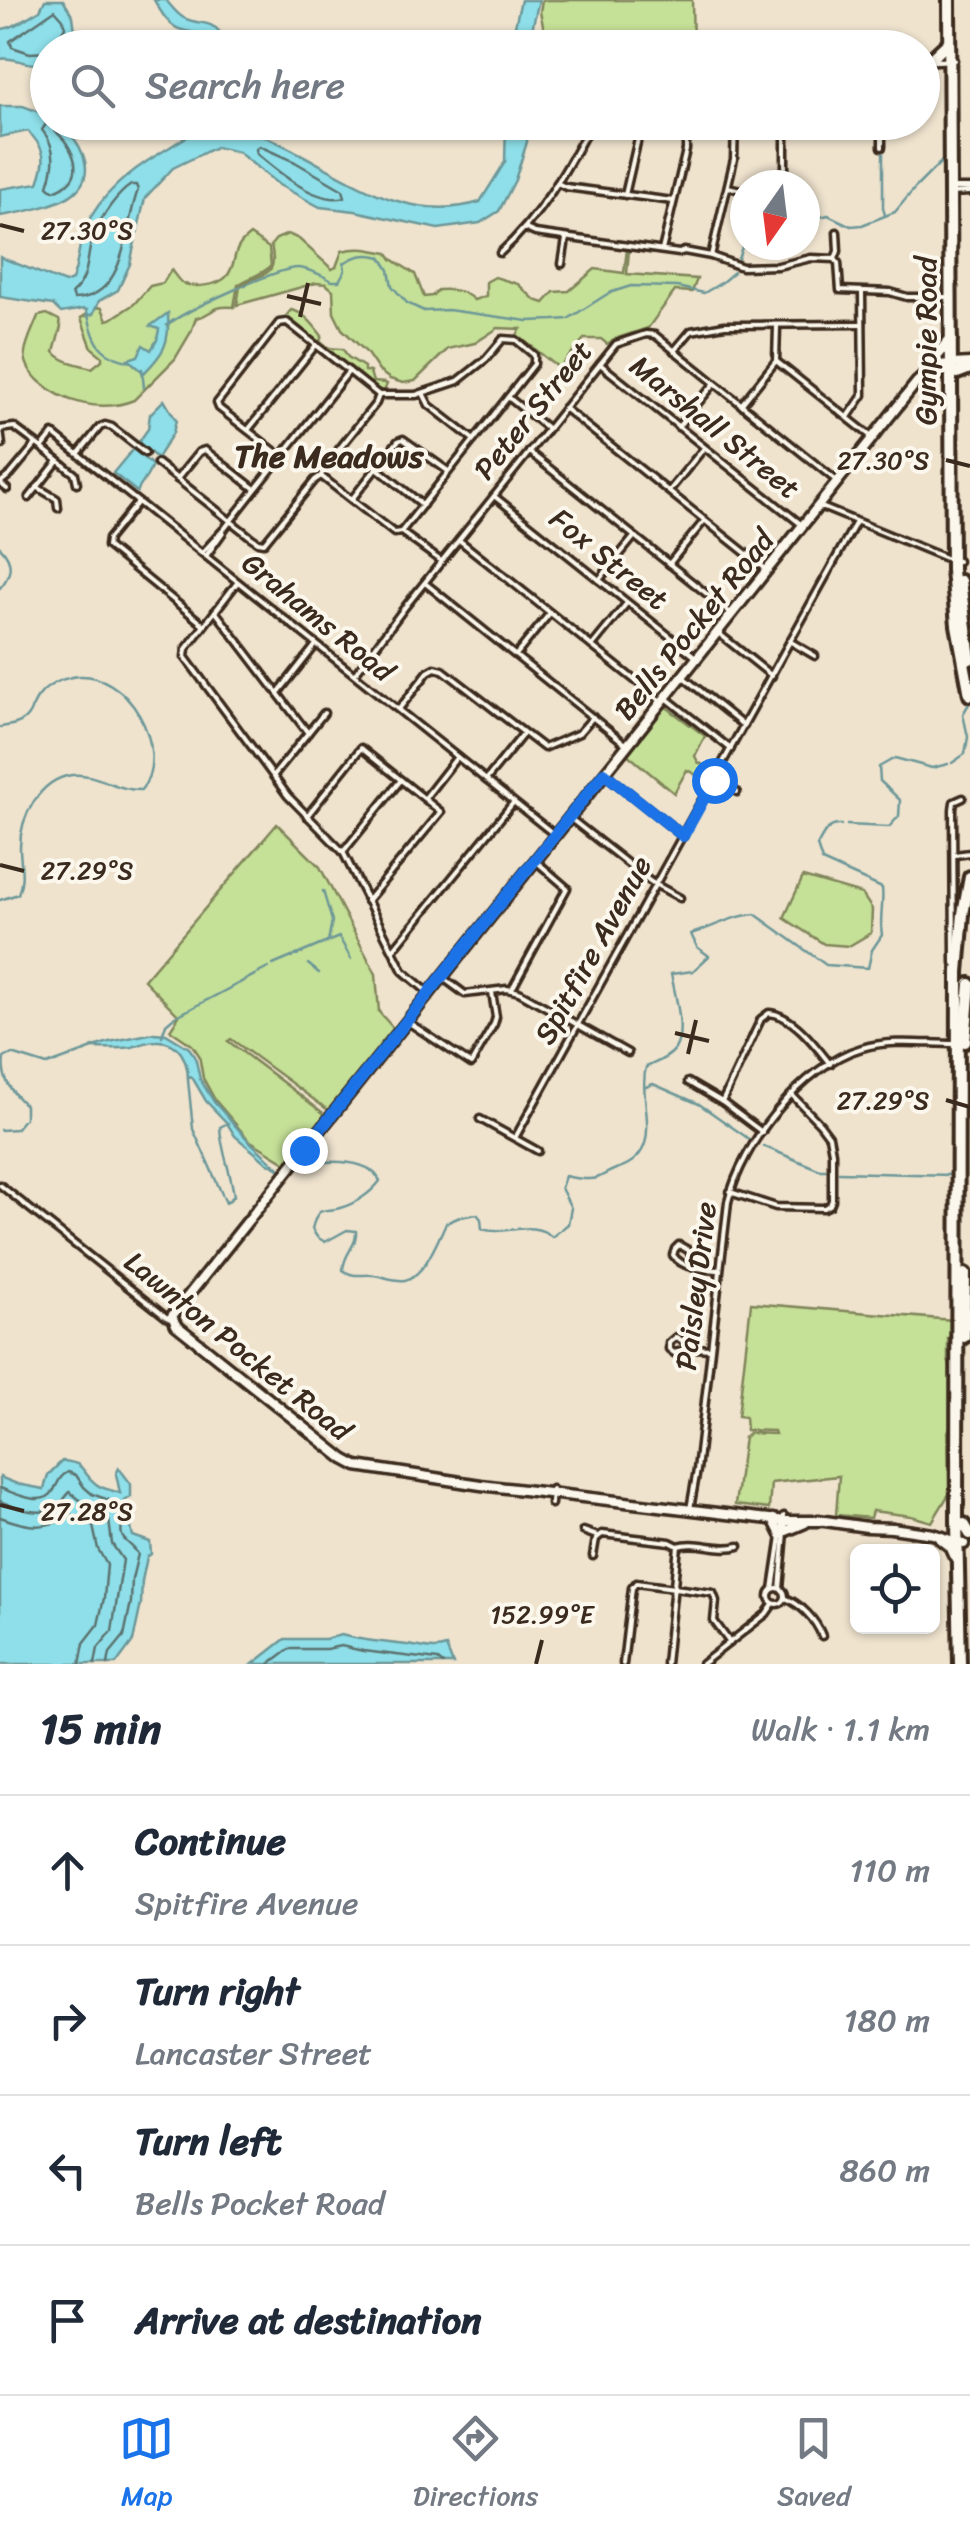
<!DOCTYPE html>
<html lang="en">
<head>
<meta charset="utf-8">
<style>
  :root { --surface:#fff; --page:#f2f2f3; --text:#1f2937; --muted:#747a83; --line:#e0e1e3; --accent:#1a73e8 }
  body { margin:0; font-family:Sriracha,sans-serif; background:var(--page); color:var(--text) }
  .controls { position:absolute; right:30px; bottom:30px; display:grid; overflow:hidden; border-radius:15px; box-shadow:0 2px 8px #0004 }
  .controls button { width:90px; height:90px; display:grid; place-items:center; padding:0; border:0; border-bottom:2px solid var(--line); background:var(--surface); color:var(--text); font:50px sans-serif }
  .compass { position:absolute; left:730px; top:170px; width:90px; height:90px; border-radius:50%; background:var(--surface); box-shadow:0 2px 8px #0004; rotate:194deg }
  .stop { position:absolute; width:30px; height:30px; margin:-22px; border:8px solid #1a73e8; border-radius:50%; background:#fff }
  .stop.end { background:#1a73e8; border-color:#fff; box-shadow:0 2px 10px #0008 }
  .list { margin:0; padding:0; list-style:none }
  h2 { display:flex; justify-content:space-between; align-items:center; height:130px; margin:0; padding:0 40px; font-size:42px }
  h2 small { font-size:32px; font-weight:400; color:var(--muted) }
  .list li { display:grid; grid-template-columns:65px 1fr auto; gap:30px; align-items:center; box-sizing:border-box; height:150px; padding:0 40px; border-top:2px solid var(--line) }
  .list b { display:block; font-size:38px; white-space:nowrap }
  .list p { margin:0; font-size:32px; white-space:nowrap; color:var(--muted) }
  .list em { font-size:32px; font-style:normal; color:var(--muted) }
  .icon { flex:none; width:55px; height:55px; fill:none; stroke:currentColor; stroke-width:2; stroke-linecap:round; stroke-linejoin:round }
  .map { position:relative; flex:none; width:970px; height:1664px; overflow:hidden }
  .search { position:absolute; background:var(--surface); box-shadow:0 2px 8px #0004; left:30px; right:30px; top:30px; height:110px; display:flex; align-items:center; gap:25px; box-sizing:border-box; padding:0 35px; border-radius:55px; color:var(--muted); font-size:38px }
  .sheet { height:730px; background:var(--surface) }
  nav { display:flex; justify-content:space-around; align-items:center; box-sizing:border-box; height:140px; border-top:2px solid var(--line); background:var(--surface); font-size:28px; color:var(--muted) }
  nav a { display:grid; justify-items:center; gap:5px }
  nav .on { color:var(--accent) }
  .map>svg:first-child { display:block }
  .green { fill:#c5e097; stroke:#80855a; stroke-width:2.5 }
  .water { fill:#8edfe9; stroke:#6d9798; stroke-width:2.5 }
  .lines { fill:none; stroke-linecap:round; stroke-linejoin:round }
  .shore { stroke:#5c726f; stroke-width:2.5 }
  .stream { stroke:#6d9798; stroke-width:2.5 }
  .minor-casing { stroke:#3b2a1e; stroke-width:11 }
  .secondary-casing { stroke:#3b2a1e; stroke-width:15 }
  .trunk-casing { stroke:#3b2a1e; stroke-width:18 }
  .minor { stroke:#fbf7ec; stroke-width:4 }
  .secondary { stroke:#fbf7ec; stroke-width:8 }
  .trunk { stroke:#fbf7ec; stroke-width:10 }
  .route { stroke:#1a73e8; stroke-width:12 }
  .ticks { fill:none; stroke:#3b2a1e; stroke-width:4 }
  .labels { text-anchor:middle; stroke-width:8; stroke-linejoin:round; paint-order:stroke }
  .street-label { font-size:30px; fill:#3b2a1e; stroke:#fbf7ec }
  .neighbourhood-label { font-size:32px; font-weight:bold; fill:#3b2a1e; stroke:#fbf7ec }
  .ticks-label { font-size:25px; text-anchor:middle; fill:#3b2a1e; stroke:#fbf7ec; stroke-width:8; stroke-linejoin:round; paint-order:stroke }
</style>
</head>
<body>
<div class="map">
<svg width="970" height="1664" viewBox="0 0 970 1664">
  <rect width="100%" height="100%" fill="#efe3ce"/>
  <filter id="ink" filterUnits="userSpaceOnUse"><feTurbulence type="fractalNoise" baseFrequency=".01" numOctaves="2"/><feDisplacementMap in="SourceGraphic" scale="20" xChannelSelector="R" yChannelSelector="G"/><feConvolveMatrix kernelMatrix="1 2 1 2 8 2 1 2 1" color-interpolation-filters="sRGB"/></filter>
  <g filter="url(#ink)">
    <g class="green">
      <polygon points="542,0 692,0 693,47 548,47 540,12"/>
      <path d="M288 234 299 239 332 269 336 267 342 251C359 246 371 250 388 253L392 259 415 274 424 297 432 296 438 290C453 289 463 290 474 300L486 296V282L495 277 518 284 535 300 544 303 554 292 569 291 595 269 624 273 627 249 629 250 627 274 697 279 692 292 675 291 648 328 615 339 607 344 601 339H584L559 368 517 335 521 329 498 328 475 343 448 349 415 381 403 383 390 379 379 371 366 352 342 329 334 313 333 290 326 284 316 283 237 305 240 286C262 271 279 279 271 245L276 239Z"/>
      <path d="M250 235 269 248 271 266C262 275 249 277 238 285L234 307C209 305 215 314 196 318L191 332 175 359 134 400C102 413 63 403 39 381 31 373 25 365 25 353 26 342 34 327 38 316L47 314 59 320 61 327 54 352C63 363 79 364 92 368L102 360V356L92 348 81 318 98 307 102 308 107 320 111 319 134 304 150 286 163 283 171 270C172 271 180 282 181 282 191 289 219 286 227 276 239 260 229 251 250 235Z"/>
      <path d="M291 310C305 312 315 327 322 336L320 341C328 350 332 348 343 349L348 357 364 367V371L370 372 373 382 385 383 387 384 384 391 373 388 287 319 286 316Z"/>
      <polygon points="665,706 705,736 695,756 698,762 712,770 707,781 687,770 674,793 627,754"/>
      <polygon points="277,824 320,867 376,974 379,1012 394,1029 328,1110 231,1039 228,1041 326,1115 287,1163 249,1140 215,1100 203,1078 199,1055 192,1045 170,1030 179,1016 144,980"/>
      <polygon points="803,877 862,894 872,909 871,933 849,946 824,944 784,918"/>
      <polygon points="751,1303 952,1320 952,1334 948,1338 948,1359 952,1374 952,1422 948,1432 949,1494 932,1522 911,1516 872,1511 870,1518 836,1515 839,1476 771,1483 769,1509 735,1505 744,1437 749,1433 775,1434 774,1431 746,1430 745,1417 738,1416"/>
    </g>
    <g class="water">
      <path d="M45 0H63L73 16 75 31 63 47 48 48 47 60C32 71 16 55 0 59V29C14 29 28 16 40 10Z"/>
      <path d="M154 0H166C172 7 178 16 186 19 200 25 209 20 220 32V47H211L210 39 205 34C174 31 170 28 154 0Z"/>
      <polygon points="521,0 539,0 533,25 531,47 510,47"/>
      <path d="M0 106H23L47 115 48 122 60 123C77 138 99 170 76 191 62 205 20 213 0 216V189L38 183C47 159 46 150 28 131L0 137Z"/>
      <path d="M506 123H528L527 142 515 180 499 211 480 223 438 229 355 211 320 207 279 185 238 152 216 147 173 168 145 198 130 264 118 290 99 301 93 314 87 316V310L84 309 61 313 53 305 0 297V257L65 283 72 280C79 263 78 244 85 228 101 194 129 172 160 153 174 145 191 132 207 128 233 122 258 133 281 144 345 175 404 225 480 202L505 162Z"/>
      <path d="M168 313C170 343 164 353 144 373L128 359 138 356 143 345 151 350 157 340 159 329 150 326Z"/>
      <polygon points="164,400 176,420 173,433 157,458 138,443 148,429 150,414"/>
      <path d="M133 449 152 465C149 476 142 482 137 492L113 473Z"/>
      <path d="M154 1033 166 1034 189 1048 195 1056 200 1079 214 1102 249 1141 281 1170 266 1162 235 1136 227 1123 206 1101 192 1077 189 1076 188 1080C188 1061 180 1040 156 1041 148 1041 140 1045 132 1047 119 1049 105 1048 91 1048L109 1042Z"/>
      <path d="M62 1461C88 1463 79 1471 96 1484 102 1489 112 1490 120 1493L116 1474 119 1468 131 1484V1497L124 1501 136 1517 131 1528 133 1536 150 1542 151 1554 147 1557 142 1581 141 1604 133 1641 116 1664H0V1477L17 1484 44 1489 48 1475Z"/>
      <path d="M341 1635C366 1642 389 1642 414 1646 427 1648 434 1651 446 1647L453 1664H253L285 1639H325Z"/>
    </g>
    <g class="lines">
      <g class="shore">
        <polyline points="48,52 30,53 12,47 10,41 55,10 63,19 65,27 57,40 56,48"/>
        <path d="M46 124H52C56 134 62 136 67 144 81 166 78 182 54 191L48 186C55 165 57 148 42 130Z"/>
        <path d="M259 146 295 162 343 190 345 197C317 205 278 172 257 154L256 149Z"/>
        <path d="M131 185H136L138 190C123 228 128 297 74 299L72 293C92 277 85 252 95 231 102 216 117 194 131 185Z"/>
        <path d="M0 1488C14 1493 44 1509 54 1490 59 1481 59 1477 68 1472L76 1475 84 1487 92 1494 114 1502 123 1518C117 1544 128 1538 138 1554L132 1579 131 1602 124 1636 110 1653 108 1664"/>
        <path d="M0 1501C17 1508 43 1519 59 1505 63 1501 66 1496 70 1492L85 1504 105 1513 109 1520 112 1544 123 1560 112 1631 98 1648 95 1664"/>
        <path d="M0 1517C30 1528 45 1530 73 1515L93 1526 98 1549 107 1565 104 1598 98 1625 84 1643 80 1664"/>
        <polyline points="269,1664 289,1649 326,1649 341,1646 363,1651 438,1660 443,1664"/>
      </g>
      <g class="stream">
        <polyline points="883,148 883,208 885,215"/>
        <polyline points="805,221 828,215 851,226 862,225 895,212 915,188 944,159"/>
        <polyline points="737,262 745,238"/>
        <path d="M323 276 332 281H339L345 270 344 263C355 255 368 253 381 257L389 270 392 286 407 303 424 311 448 310 528 321 554 320 568 319 609 293 631 286 677 287 704 293 721 283 734 272"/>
        <path d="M88 314C94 344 101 356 132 362"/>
        <path d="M167 325C185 311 276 268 298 268 305 268 314 272 321 275"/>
        <polyline points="142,369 144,388"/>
        <path d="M0 547C14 561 12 574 0 588"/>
        <path d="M0 727C7 726 17 725 22 721 32 715 32 703 39 696 46 686 61 679 72 677 127 666 173 752 141 790 117 791 96 772 72 775 40 779 20 817 20 847 20 864 25 877 18 894L0 900"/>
        <polyline points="952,763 965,754 968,737 963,714 970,702"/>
        <polyline points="847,825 889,827 899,816 900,800 880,781 879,767 895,758 932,768 948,764"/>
        <polyline points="323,891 332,921 328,942"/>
        <polyline points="308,964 319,973"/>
        <polyline points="273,965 339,937 351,959"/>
        <polyline points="162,1036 166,1024 173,1018 268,968"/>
        <path d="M188 1080 193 1129 226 1203 234 1196C231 1172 221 1150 220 1127L228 1123"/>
        <polyline points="646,1087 653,1084 699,1104 749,1139"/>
        <path d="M0 1130 16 1129 25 1118V1105C11 1092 1 1078 4 1058L12 1054 47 1065 93 1048"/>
        <polyline points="763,1146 820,1170 827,1170"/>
        <path d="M294 1167C318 1161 368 1155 380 1181 371 1193 355 1204 340 1208 321 1213 318 1205 312 1229L317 1237 325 1242 347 1230 356 1231C357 1247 344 1252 343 1270 353 1278 362 1274 373 1275 383 1276 396 1282 405 1280 425 1276 438 1239 446 1223L460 1217 477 1214 481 1219 482 1229C506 1237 531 1218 552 1237L568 1224 571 1208 561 1188 565 1176C575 1178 588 1181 597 1178 605 1175 611 1170 619 1168 667 1152 637 1101 646 1067 655 1063 669 1058 675 1049 686 1032 675 994 671 974L693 971 709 956 697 947 691 934C715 927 731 916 755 914L826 965 868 968 872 950 882 935C879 918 884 904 882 888L822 861 817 846C823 835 827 824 841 825"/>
        <polyline points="839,1172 950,1175"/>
      </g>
      <g class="minor-casing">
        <g id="minor">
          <polyline points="922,62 954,60"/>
          <polyline points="785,122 785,185"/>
          <polyline points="882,122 882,147"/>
          <polyline points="557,183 566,187 673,201"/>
          <polyline points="728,187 745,191"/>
          <polyline points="950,188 970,188"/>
          <polyline points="950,193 970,192"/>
          <polyline points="625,195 640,130"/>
          <polyline points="526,229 535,233 679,253 684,251 711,256 742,267 778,266 811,258 835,259"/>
          <polyline points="837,232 838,251 835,259 838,263 840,290 890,292 907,297 946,297"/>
          <polyline points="662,250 686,150 686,122"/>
          <path d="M500 253C540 217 567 169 592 122"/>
          <polyline points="711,256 734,159 735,122"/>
          <polyline points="562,264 566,239"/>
          <polyline points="674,351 691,331 725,325 862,324"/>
          <polyline points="776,361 873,438"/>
          <polyline points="600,364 802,525"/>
          <polyline points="423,393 429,405 474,440"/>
          <polyline points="508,397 547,428"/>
          <polyline points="741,405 776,361 777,327"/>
          <polyline points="564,408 767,570"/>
          <polyline points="848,417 863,395 862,292"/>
          <polyline points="678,427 714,384"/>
          <polyline points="0,429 14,427 42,448 53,434 555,835"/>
          <polyline points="0,430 2,445"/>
          <polyline points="248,430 316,345"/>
          <polyline points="42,448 75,474 77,483"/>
          <polyline points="529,452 732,614"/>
          <polyline points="78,454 100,427 105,425 112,427 145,453"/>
          <polyline points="281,456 219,408 217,403 279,323 287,322 379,395 416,395 458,381 486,359 503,339 516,340 534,355 534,364 401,532"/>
          <polyline points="157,463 252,538 258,542 264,543 315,480 321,476 324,468 376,403 379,395"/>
          <polyline points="377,468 423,505"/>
          <polyline points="321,476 394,533 401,532 441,561"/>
          <polyline points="177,479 199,452 205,450 255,489"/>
          <polyline points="37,487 57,499 58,508"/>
          <polyline points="7,489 2,485 1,482 11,474 36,444"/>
          <polyline points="669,491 704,448"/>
          <polyline points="494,496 697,658"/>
          <polyline points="29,498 58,461"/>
          <polyline points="352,499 398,441 403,439 448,471"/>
          <polyline points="138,502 108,539 107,546 204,625"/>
          <polyline points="819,506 948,559 958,561"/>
          <polyline points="459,540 662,702"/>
          <polyline points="202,553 225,528 349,371"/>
          <polyline points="206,556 223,532"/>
          <polyline points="669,564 704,521"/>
          <polyline points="599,580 634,537"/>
          <polyline points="237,583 186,649 185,657 288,796 343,852 403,971 429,993"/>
          <polyline points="425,583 627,745"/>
          <polyline points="215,611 308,733"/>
          <polyline points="717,632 772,676"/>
          <polyline points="791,642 815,656"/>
          <polyline points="592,646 627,603"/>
          <polyline points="516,655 550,613"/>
          <polyline points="355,674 405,607 616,344 646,334 655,335 838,482"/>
          <polyline points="682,676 744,726"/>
          <polyline points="278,693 315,646"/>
          <polyline points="665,697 731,749"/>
          <polyline points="399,709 428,672 435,668 443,670 544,748 579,733 593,717"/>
          <polyline points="604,773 683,836"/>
          <polyline points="274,775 324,713"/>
          <polyline points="486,780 523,734"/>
          <polyline points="715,780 737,792"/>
          <polyline points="425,798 457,757"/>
          <polyline points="307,816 361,748 441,812 367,901"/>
          <polyline points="571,819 651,882 680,898"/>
          <polyline points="343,852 401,780"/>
          <polyline points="955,855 970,853"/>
          <polyline points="393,950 513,803"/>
          <polyline points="954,963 953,809 954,802 963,798"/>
          <polyline points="442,977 465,994 507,989 519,992 628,1053"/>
          <polyline points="512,989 567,888 537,862"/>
          <polyline points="408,1022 471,1064 494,1024 496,1017 492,992"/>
          <polyline points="688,1082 722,1102 762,1132"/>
          <path d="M722 1102 761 1019 769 1013C793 1015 816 1046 830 1064"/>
          <polyline points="480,1119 538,1151"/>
          <polyline points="515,1138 856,522"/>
          <polyline points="0,1185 166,1317 172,1319"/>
          <polyline points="730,1192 776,1207 824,1208 830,1205 832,1200 832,1152 829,1136 820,1124 792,1095"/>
          <path d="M700 1268 688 1250 679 1245 675 1249 673 1255C682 1269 704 1269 719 1270"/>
          <polyline points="695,1348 676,1337 669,1343 669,1349 674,1353 695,1348 710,1349"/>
          <polyline points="551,1504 552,1489"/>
          <path d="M690 1509 697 1470 728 1202C742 1144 802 1065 862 1048 891 1039 925 1044 955 1044"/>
          <polyline points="583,1531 597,1536"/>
          <path d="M678 1546C698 1540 719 1552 739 1546"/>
          <polyline points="593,1556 596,1539 602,1534 670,1542 678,1546 666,1664"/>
          <circle cx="777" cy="1596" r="8"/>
          <polyline points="773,1589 784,1516"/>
          <polyline points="780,1589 786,1521"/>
          <path d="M785 1598C801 1604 816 1620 822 1636"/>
          <polyline points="623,1664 632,1588 636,1583 713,1593 716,1601 714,1621 730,1643"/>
          <polyline points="702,1664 766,1614 773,1604"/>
        </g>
      </g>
      <g class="secondary-casing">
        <g id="secondary">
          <polyline points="773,1519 781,1535"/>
          <polyline points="818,1520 867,1527 893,1528"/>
          <polyline points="820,1521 786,1521 481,1485 357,1466 344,1459 176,1325 172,1316 917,382 936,365 970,363"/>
          <polyline points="892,1528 933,1534 964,1544"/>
          <polyline points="786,1531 805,1523"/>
        </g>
      </g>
      <g class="trunk-casing">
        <g id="trunk">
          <polyline points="949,0 952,570 957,625 970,695"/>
          <polyline points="933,57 948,43"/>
          <polyline points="934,359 951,339"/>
          <polyline points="957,373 970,368"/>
          <polyline points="960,581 970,659"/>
          <polyline points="965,1042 970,984"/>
          <polyline points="964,1337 965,1274"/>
          <polyline points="964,1524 970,1534"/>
          <polyline points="941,1538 951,1546 955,1555"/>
          <polyline points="960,1664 957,1521 958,972 963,914 970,877"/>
        </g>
      </g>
      <use href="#minor" class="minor"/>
      <use href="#secondary" class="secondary"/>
      <use href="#trunk" class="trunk"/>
    </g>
  </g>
  <g class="lines" filter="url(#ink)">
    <polyline class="route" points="304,1150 604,773 683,836 714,780"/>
  </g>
  <path class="ticks" d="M0 225 24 231M287 296 321 304M300 317 308 283M946 460 970 466M0 865 24 871M675 1033 709 1041M688 1054 696 1020M946 1100 970 1107M0 1505 24 1511M536 1664 542 1640"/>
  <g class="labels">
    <g class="street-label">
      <text transform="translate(926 341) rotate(-90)" y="10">Gympie Road</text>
      <text transform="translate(533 410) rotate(-51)" y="10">Peter Street</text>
      <text transform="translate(715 427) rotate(39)" y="10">Marshall Street</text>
      <text transform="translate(609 559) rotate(39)" y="10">Fox Street</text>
      <text transform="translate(318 617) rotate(39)" y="10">Grahams Road</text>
      <text transform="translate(694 625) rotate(-51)" y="10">Bells Pocket Road</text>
      <text transform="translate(593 950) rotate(-61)" y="10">Spitfire Avenue</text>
      <text transform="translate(696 1286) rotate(-83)" y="10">Paisley Drive</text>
      <text transform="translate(238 1346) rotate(39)" y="10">Lawnton Pocket Road</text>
    </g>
    <g class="neighbourhood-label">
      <text x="329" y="467">The Meadows</text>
    </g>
  </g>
  <g class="ticks-label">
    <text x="87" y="239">27.30°S</text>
    <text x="883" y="469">27.30°S</text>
    <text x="87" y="879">27.29°S</text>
    <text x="883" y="1109">27.29°S</text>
    <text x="87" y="1520">27.28°S</text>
    <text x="542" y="1623">152.99°E</text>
  </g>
</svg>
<div class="controls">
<button><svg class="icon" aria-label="locate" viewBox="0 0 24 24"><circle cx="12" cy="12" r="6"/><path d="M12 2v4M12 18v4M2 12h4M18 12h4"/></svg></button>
</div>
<svg class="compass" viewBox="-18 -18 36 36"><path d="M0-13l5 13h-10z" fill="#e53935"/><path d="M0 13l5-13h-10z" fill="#747a83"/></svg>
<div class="stop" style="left:714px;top:780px"></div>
<div class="stop end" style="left:304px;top:1150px"></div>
<div class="search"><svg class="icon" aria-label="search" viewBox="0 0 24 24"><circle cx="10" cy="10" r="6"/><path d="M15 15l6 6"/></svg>Search here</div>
</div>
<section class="sheet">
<h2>15 min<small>Walk · 1.1 km</small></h2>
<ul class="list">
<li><svg class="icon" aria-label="ahead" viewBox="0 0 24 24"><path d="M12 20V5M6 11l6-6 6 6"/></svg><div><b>Continue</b><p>Spitfire Avenue</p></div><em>110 m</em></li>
<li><svg class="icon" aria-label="right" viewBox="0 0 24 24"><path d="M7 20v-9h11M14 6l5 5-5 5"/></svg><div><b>Turn right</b><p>Lancaster Street</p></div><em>180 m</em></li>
<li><svg class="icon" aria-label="left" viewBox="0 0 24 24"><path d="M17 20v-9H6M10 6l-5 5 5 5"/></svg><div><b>Turn left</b><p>Bells Pocket Road</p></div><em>860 m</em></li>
<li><svg class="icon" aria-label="arrive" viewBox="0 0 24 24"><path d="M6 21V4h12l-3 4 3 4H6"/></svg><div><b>Arrive at destination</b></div></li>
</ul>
</section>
<nav>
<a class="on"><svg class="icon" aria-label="map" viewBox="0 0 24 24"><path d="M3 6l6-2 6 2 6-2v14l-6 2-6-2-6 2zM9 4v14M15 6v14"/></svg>Map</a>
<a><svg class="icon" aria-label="directions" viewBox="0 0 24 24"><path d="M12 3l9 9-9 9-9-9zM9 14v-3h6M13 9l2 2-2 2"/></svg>Directions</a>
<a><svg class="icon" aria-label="saved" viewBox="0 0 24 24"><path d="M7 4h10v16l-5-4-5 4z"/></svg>Saved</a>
</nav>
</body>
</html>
